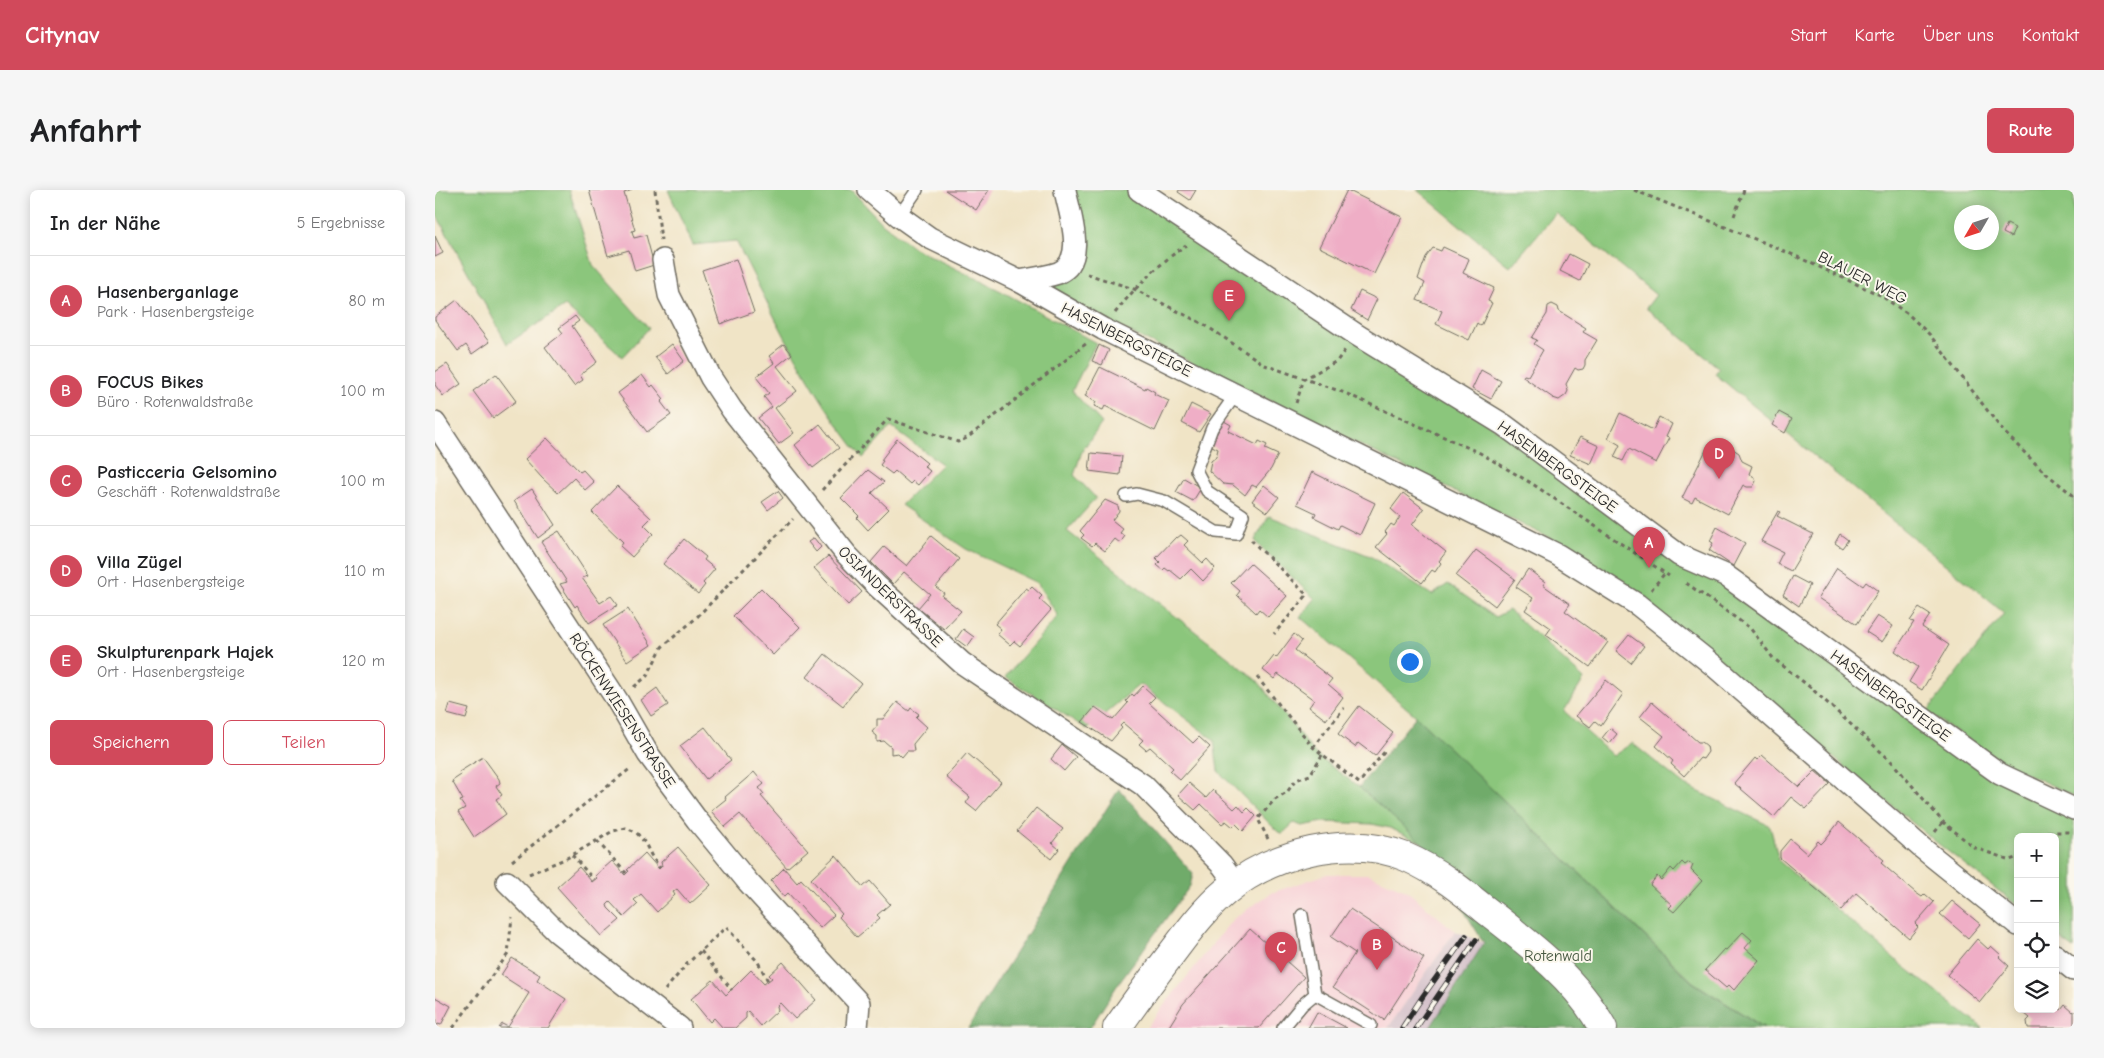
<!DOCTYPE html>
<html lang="de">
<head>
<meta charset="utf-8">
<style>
  :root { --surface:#fff; --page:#f6f6f6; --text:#202124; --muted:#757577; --line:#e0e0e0; --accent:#d1495b }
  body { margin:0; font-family:"Comic Neue",sans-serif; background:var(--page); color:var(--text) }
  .controls { position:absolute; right:15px; bottom:15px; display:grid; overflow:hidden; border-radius:8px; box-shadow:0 2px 12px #0003 }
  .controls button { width:45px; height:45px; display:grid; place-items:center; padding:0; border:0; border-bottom:1px solid var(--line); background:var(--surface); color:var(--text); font:25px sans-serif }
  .compass { position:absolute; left:1519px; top:15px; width:45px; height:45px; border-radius:50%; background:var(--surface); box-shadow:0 2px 12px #0003; rotate:231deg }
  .you { position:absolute; left:974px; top:471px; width:18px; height:18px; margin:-12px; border:4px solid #fff; border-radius:50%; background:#1a73e8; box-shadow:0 0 0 8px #1a73e833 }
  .badge { display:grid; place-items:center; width:32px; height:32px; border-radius:50%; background:var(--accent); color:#fff; font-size:16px; font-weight:700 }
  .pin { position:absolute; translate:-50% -41px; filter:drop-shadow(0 1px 2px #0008) }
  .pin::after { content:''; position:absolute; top:26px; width:18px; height:15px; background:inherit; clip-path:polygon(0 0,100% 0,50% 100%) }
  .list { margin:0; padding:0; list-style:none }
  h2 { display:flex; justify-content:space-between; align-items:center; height:65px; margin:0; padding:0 20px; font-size:21px }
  h2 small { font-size:16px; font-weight:400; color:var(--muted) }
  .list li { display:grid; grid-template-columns:32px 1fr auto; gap:15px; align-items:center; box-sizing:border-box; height:90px; padding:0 20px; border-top:1px solid var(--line) }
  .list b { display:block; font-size:19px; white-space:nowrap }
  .list p { margin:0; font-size:16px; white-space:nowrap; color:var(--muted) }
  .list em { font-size:16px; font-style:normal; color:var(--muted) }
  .actions { display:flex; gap:10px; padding:15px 20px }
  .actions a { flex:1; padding:11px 0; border:1px solid var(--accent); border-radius:8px; text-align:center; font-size:18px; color:var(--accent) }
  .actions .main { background:var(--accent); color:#fff }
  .icon { flex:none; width:28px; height:28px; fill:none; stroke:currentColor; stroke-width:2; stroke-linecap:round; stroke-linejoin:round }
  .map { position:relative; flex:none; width:1639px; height:838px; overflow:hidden; border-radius:8px }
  header { display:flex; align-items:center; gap:30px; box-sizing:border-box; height:70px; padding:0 25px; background:var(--accent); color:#fff }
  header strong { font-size:24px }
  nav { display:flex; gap:28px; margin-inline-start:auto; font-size:18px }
  .intro { display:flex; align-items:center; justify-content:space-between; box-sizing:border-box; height:120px; padding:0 30px }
  h1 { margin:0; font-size:35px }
  .button { padding:12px 22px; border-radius:8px; background:var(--accent); color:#fff; font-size:18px; font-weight:700 }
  main { display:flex; gap:30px; padding:0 30px }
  aside { flex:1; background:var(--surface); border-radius:8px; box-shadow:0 2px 12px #0003 }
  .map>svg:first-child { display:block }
  .built { fill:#f7cfd5 }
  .industrial { fill:#d2bdc8 }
  .green { fill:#8bc67b; stroke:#5b7853; fill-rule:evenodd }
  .forest { fill:#70ab6b; stroke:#4e6b4b }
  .building { fill:#efaec6 }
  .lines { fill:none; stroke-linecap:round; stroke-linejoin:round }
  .lane-casing { stroke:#706c61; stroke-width:14 }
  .street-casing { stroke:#706c61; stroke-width:24 }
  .secondary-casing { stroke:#706c61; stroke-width:30 }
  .path { stroke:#706c61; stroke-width:3; stroke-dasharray:4 4; stroke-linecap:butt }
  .lane { stroke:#fff; stroke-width:11 }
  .street { stroke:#fff; stroke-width:21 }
  .secondary { stroke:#fff; stroke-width:28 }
  .rail-casing { stroke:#2b2b2b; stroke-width:5.5 }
  .rail { stroke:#fbf7ec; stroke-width:4; stroke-dasharray:11; stroke-linecap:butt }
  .labels { text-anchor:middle; stroke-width:4; stroke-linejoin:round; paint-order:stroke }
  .street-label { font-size:16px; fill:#2b2b2b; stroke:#fbf7ec }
  .park-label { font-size:16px; fill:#485a43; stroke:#fbf7ec }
</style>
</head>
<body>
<header>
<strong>Citynav</strong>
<nav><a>Start</a><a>Karte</a><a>Über uns</a><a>Kontakt</a></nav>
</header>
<div class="intro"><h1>Anfahrt</h1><a class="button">Route</a></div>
<main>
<aside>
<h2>In der Nähe<small>5 Ergebnisse</small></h2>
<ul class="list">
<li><span class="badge">A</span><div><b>Hasenberganlage</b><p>Park · Hasenbergsteige</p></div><em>80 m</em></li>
<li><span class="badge">B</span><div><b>FOCUS Bikes</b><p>Büro · Rotenwaldstraße</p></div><em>100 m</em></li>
<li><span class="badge">C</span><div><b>Pasticceria Gelsomino</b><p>Geschäft · Rotenwaldstraße</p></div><em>100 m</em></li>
<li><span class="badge">D</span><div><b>Villa Zügel</b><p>Ort · Hasenbergsteige</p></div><em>110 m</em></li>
<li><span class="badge">E</span><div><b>Skulpturenpark Hajek</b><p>Ort · Hasenbergsteige</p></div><em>120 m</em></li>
</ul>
<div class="actions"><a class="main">Speichern</a><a>Teilen</a></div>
</aside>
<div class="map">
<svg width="1639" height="838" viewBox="0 0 1639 838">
  <rect width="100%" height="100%" fill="#fbf7ec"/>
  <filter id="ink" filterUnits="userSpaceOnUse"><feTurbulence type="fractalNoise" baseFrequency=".02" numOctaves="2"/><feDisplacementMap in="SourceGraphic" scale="10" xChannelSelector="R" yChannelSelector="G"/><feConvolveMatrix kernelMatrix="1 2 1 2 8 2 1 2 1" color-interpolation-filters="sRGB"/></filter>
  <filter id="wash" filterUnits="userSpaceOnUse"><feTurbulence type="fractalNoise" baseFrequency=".0096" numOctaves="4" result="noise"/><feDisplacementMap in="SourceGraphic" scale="20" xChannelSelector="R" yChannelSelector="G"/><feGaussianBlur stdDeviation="1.12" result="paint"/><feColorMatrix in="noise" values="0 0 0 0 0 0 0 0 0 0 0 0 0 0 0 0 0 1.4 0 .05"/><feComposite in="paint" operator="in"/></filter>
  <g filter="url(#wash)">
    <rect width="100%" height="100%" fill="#f0e4c6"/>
    <polygon class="built" points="892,684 933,684 971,700 1020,741 953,838 711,838 797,730 836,703"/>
    <polygon class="industrial" points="1020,741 1049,753 995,838 953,838"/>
    <g class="green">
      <polygon points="0,0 134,0 158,75 214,138 187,167 130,116 72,154 0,22"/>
      <path d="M233 0H416L448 34 479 58 566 101 661 153 637 201 667 233 647 261 639 285 661 308 632 341 822 490 881 565 924 597 987 653 955 638 937 634 888 632 867 636 859 633 847 644 842 641 783 581 779 550 705 494 652 539 570 487 623 426 602 393 531 359 466 315 507 274 456 237 428 268C375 203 339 126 301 51L258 55Z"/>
      <polygon points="637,0 699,0 1639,621 1639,759 1620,745 1620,647 1583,647 1583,716 1501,652 1204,407 1123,352 680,135 597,93 640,79"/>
      <path d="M982 0H1639V606L1571 574 1492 522 1569 423 1280 184 1284 178 1211 118 1221 105 1121 23 1075 77ZM1526 22H1556V52H1526Z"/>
      <polygon points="834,326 935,366 997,405 1013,394 1060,427 1074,420 1149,489 1129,521 1178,566 1197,553 1248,594 1335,636 1344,671 1467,775 1548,838 1330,838 1258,792 981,526 865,427 880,409 824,356 820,350"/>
    </g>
    <g class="forest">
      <polygon points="981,526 1257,792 1329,838 995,838 1049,753 987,653 924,597"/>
      <polygon points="684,599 758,684 755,696 685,791 655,838 533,838"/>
    </g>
    <g id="blocks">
      <g class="building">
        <polygon points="154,0 197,0 189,3 200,40 197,41 199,48 211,45 219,75 200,81 194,60 173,66"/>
        <polygon points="510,0 554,0 541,20"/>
        <polygon points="744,0 761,0 755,10 743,2"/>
        <polygon points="912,0 967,27 939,84 884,57"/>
        <polygon points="1572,34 1580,38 1576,47 1568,43"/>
        <polygon points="0,46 8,63 0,67"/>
        <polygon points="1008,57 1034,69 1028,83 1059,98 1053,111 1057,113 1046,136 1042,133 1034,150 1001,134 1007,121 982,110 990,93 983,89 991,67 998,58 1006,61"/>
        <polygon points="1134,64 1153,74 1145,91 1125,81"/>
        <polygon points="301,69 319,122 285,134 267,80"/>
        <polygon points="925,101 942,109 932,130 916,120"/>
        <polygon points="22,110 54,152 37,164 31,155 23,161 0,130 0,127"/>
        <polygon points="1117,114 1123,117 1124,121 1151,138 1148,142 1162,150 1150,170 1150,175 1148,179 1143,180 1140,178 1131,194 1133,201 1131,205 1124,210 1118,208 1088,187 1089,185 1093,186 1108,160 1099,154 1102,150 1097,148 1112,124 1113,116"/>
        <polygon points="140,126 144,131 137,136 162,172 145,185 148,190 139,196 110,157 128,143 124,138"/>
        <polygon points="237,154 249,171 233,184 220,167"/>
        <polygon points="349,154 357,164 342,176 362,201 340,218 359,243 344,254 323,228 337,217 329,207 334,203 321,187 339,173 334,166"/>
        <polygon points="664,155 674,160 667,175 657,171"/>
        <polygon points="12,174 26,194 8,206 0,195 0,182"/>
        <polygon points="665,177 710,199 711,197 720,202 719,204 734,211 720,241 670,216 668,220 659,216 661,212 650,206"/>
        <polygon points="1046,180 1066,191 1056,209 1037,199"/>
        <polygon points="61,184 81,211 58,228 38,201"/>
        <polygon points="207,185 216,197 218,195 229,209 226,212 236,225 212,242 183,203"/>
        <polygon points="756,214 776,224 764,242 747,233"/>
        <polygon points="1344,222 1357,229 1350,243 1337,235"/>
        <polygon points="1185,223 1218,240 1224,227 1237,234 1231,247 1234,248 1221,273 1194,259 1188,271 1179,267 1185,255 1173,248"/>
        <polygon points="789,231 796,235 793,241 822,255 824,251 832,255 830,259 843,265 836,279 821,297 817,295 810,305 798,295 788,294 774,281 776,271 781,267 783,259 775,255"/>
        <polygon points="385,234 404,258 378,278 360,255"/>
        <polygon points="1145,247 1164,256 1156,274 1135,265"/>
        <polygon points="112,248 145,282 148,280 159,292 150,300 139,288 123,303 107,288 90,269"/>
        <polygon points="462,249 492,273 489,276 495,281 483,295 478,291 475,294 460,281 457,284 445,275 448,271 446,270"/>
        <polygon points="1274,254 1285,259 1291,257 1298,259 1304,263 1307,271 1317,276 1314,284 1318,286 1321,291 1318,297 1312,297 1308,295 1293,324 1260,307 1257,313 1247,308"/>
        <polygon points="656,263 687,266 685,285 654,281"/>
        <polygon points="433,280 449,292 437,303 454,319 433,340 422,328 424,326 406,308"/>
        <polygon points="877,282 940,313 925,345 905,335 903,339 879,327 881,323 862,314"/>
        <polygon points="749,288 766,298 758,311 741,302"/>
        <polygon points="829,295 844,307 832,322 817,311"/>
        <polygon points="182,296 216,328 209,335 218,344 197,367 185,356 188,352 157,322"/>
        <polygon points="97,299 120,335 103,348 79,311"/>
        <polygon points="343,301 348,308 333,320 327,312"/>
        <polygon points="968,303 989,319 977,335 1011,362 1004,371 1006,373 1000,382 997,380 987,393 941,357 952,344 950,342 956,334 959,336 965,327 956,319"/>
        <polygon points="670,310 683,316 684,321 677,330 688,339 685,343 690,346 685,353 680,349 670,361 660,353 657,356 646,348 649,345 645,341"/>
        <polygon points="1343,321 1345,322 1342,326 1378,344 1356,381 1342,374 1348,362 1326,351"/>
        <polygon points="1282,337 1310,353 1298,376 1274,360 1278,353 1275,351"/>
        <polygon points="124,341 153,386 147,388 165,413 176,406 183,415 154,433 142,415 140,417 125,394 132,392 106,352"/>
        <polygon points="1405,344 1413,350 1407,358 1400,353"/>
        <polygon points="746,345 753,351 749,355 768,373 772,369 780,378 768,391 756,379 746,389 735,380 734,381 730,378 728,380 722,375 725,372 721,368 741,347 742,348"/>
        <polygon points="496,346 524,369 501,397 509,403 507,406 526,421 509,439 483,418 495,404 469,382 458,394 436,372 449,357 472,376"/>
        <polygon points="379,348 386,357 381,362 373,352"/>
        <polygon points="249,349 271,367 269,370 280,379 268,393 270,395 263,404 228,374"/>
        <polygon points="1041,360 1080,389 1060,416 1021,386"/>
        <polygon points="393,366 427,402 413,415 379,378"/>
        <polygon points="815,373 852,406 833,427 824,419 821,423 802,405 805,401 796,393"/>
        <polygon points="1402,378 1428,396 1431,392 1443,401 1422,434 1383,408"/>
        <polygon points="1093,379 1110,392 1108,395 1135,414 1130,421 1173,452 1155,477 1111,445 1116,438 1090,420 1098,408 1081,397"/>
        <polygon points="1358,386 1375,395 1364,416 1348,405"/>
        <polygon points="597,397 607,406 604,409 616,420 585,456 579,451 575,455 562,444 566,439 560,434 591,398 594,400"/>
        <polygon points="326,398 365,437 338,465 298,426"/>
        <polygon points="1484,418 1495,425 1487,437 1514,455 1487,500 1474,492 1483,477 1460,461 1479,432 1475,431"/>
        <polygon points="193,419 216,455 192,471 168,435"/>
        <polygon points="1442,426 1458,436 1447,452 1431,442"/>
        <polygon points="528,439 539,447 532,457 521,449"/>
        <polygon points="859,444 867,451 860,460 897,489 893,494 908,507 891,530 874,517 879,510 843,484 839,489 828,480 839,466 841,468"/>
        <polygon points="1194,445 1209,456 1196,473 1181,461"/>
        <polygon points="390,464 426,493 408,516 372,487"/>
        <polygon points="1171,490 1188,504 1166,536 1160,531 1155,537 1141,526"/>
        <polygon points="708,496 720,507 714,513 758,553 764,547 775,557 745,590 735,581 738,578 715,557 711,560 704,554 708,550 688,533 685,536 687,538 676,551 647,532 660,517 678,530 693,513 691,511 697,504 699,506"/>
        <polygon points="222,498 233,515 216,526 206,510"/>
        <polygon points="462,512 474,521 476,518 484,524 481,527 492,537 478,554 479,561 472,561 467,567 463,563 456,564 456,557 449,551 442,552 442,546 437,542 442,536 442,529 448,529"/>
        <polygon points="1217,512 1263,552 1267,552 1272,556 1273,562 1268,569 1265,568 1249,586 1236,574 1238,571 1221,556 1229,546 1205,527"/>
        <polygon points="15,514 34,519 31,529 12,524"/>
        <polygon points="924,516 958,543 940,566 923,553 920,557 903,544"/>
        <polygon points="270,537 296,570 271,589 245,556"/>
        <polygon points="1175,538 1182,544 1174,554 1167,548"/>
        <polygon points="627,555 641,567 629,581 616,569"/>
        <polygon points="532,563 566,592 541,621 531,613 535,607 511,587"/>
        <polygon points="1327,565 1364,597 1380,581 1395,594 1371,619 1356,607 1339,627 1299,593 1320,568 1322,570"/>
        <polygon points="48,567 64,589 65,593 61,596 67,605 61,609 71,624 39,647 23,622 30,618 25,611 28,610 17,591 26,585 24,582"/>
        <polygon points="319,582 329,594 324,598 329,604 326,606 373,660 352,678 305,624 290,637 276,621 291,609 290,607"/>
        <polygon points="754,593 771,608 778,600 799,619 803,615 809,622 813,618 821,626 808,641 801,634 798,637 791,631 787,634 766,614 760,620 743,605"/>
        <polygon points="601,618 628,639 617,653 624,659 616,669 582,641"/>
        <polygon points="1404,632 1449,670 1446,673 1481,703 1487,707 1490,704 1499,712 1480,734 1483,737 1474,748 1421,703 1406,720 1345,668 1345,661 1355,649 1372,664 1383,651 1386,654 1389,651"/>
        <polygon points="243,657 276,695 255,714 242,699 238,702 240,705 222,722 206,704 199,710 203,714 189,727 175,712 172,715 173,718 185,730 166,746 122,697 144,677 157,692 162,688 160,686 177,671 190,685 194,681 192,680 210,663 224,679 227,676 226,672"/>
        <polygon points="401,665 428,697 435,691 455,714 442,725 445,728 422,747 404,727 407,724 376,689"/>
        <polygon points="1247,672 1250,675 1254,672 1258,675 1256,680 1267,691 1239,722 1234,718 1237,715 1215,695 1222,686 1226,690 1236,678 1239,681"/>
        <polygon points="349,678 362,693 366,689 399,725 385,738 353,703 349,707 336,691"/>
        <polygon points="1517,711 1545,734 1533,748 1505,724"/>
        <polygon points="915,719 989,768 949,830 898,797 920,763 896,747"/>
        <polygon points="815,739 869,787 824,838 733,838 748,814"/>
        <polygon points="1308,742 1317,750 1310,758 1324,770 1299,800 1294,795 1291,798 1270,780 1289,759 1291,760"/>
        <polygon points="1542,749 1553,759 1556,756 1566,765 1564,767 1574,776 1545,812 1512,785"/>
        <polygon points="77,768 105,785 102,790 131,809 113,838 64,838 67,834 73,837 94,803 66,785"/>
        <polygon points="348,772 381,810 360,829 345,813 342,816 343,820 326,836 313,821 311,823 311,828 300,838 288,838 279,828 275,832 256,809 278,790 291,805 316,780 329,794 337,788 334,785"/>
        <polygon points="0,807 16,816 6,835 3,834 1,838"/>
        <polygon points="1620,810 1624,812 1623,818 1626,820 1630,815 1638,822 1639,821 1639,838 1593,838 1592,831 1595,828 1584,819 1620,819"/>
        <polygon points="882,822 912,838 873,838"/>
      </g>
    </g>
  </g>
  <g filter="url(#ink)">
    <use href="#blocks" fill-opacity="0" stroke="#706c61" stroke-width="1"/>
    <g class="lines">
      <g class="lane-casing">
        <g id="lane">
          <polyline points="464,26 482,0"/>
          <polyline points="691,306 702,304 729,311 781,342 801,344 808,325 772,301 761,280 777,238 801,204"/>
          <polyline points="880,804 936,835"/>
          <polyline points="848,838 867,815 880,804 867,725"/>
        </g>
      </g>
      <g class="street-casing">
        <g id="street">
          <polyline points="434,0 464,26 495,48 584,91 668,139 1123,365 1203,415 1278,475 1487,658 1583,735"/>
          <polyline points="704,0 922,145 1069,235 1244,365 1290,385 1565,584 1639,619"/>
          <polyline points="228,70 234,105 276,188 297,220 411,364 442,396 527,473 708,595 787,675 801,694"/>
          <path d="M584 91C597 89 611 87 623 83 653 71 634 23 630 0"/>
          <polyline points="0,233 182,510 213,564 262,630 313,692 424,813 422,838"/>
          <polyline points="72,692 122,742 245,838"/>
          <polyline points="1620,765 1639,780"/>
        </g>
      </g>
      <g class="secondary-casing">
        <path id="secondary" d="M682 838C701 811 720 785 740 759 755 739 771 718 790 702 837 663 913 643 971 667 1001 680 1027 701 1052 721 1096 755 1141 789 1168 838"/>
      </g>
      <g class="path">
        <polyline points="220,0 226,50"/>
        <polyline points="1199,0 1354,63 1445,105 1473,124 1495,145 1568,241 1608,281 1639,306"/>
        <polyline points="1299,26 1309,0"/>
        <polyline points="652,84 699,99 770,135 830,175 910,203 1045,263 1096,293 1234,386"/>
        <path d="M680 123C701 96 724 74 751 55"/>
        <polyline points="861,213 869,189 902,171 910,160"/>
        <polyline points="387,300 453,229 523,252 532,248 652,153"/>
        <polyline points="816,350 872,405 839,444"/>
        <polyline points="1251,393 1315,438 1338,468 1376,498 1457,572 1508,632 1540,658 1575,670 1583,667"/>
        <polyline points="1216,400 1230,383"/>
        <polyline points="822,487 878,557 924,593 951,560"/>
        <polyline points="199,497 212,486 227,457 260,429 358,329"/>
        <polyline points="878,557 909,518"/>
        <polyline points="1500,642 1508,632"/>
        <polyline points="1607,647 1614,642 1637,642"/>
        <polyline points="833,649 823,629 840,609 852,602 861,590 875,585 887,565"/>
        <polyline points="162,651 191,683"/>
        <polyline points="137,665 159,690"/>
        <polyline points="77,671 196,578"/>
        <polyline points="94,684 132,668 178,641 191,638 201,642 210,653 216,665 225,678"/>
        <polyline points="266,761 297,800"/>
        <polyline points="230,800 252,774 291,737 323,772 333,791"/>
        <polyline points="18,838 73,764 77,727"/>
      </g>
      <use href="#lane" class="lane"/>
      <use href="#street" class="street"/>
      <use href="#secondary" class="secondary"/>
      <g class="rail-casing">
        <g id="rail">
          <polyline points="967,838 988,806 1031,746"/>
          <polyline points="981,838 1041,750"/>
        </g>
      </g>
      <use href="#rail" class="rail"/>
    </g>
  </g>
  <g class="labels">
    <g class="street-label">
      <text transform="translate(1428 87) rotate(27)" y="6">BLAUER WEG</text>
      <text transform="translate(692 149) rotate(27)" y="6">HASENBERGSTEIGE</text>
      <text transform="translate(1123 276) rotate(36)" y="6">HASENBERGSTEIGE</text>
      <text transform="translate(456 406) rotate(44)" y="6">OSIANDERSTRASSE</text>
      <text transform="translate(1456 505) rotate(36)" y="6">HASENBERGSTEIGE</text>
      <text transform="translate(188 520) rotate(57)" y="6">RÖCKENWIESENSTRASSE</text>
    </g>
    <g class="park-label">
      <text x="1123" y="771">Rotenwald</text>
    </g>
  </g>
</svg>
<div class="controls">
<button>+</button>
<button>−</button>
<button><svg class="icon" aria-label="locate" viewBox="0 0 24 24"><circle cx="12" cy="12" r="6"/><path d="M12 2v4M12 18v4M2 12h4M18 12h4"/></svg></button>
<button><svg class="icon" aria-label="layers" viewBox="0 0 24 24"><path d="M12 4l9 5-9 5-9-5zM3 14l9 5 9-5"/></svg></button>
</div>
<svg class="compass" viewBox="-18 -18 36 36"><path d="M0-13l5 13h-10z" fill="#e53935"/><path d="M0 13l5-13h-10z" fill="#757577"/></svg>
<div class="you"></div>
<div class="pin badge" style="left:1214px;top:378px">A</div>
<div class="pin badge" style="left:942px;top:780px">B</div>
<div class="pin badge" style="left:846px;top:783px">C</div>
<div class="pin badge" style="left:1284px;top:289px">D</div>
<div class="pin badge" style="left:794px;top:131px">E</div>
</div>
</main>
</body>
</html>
